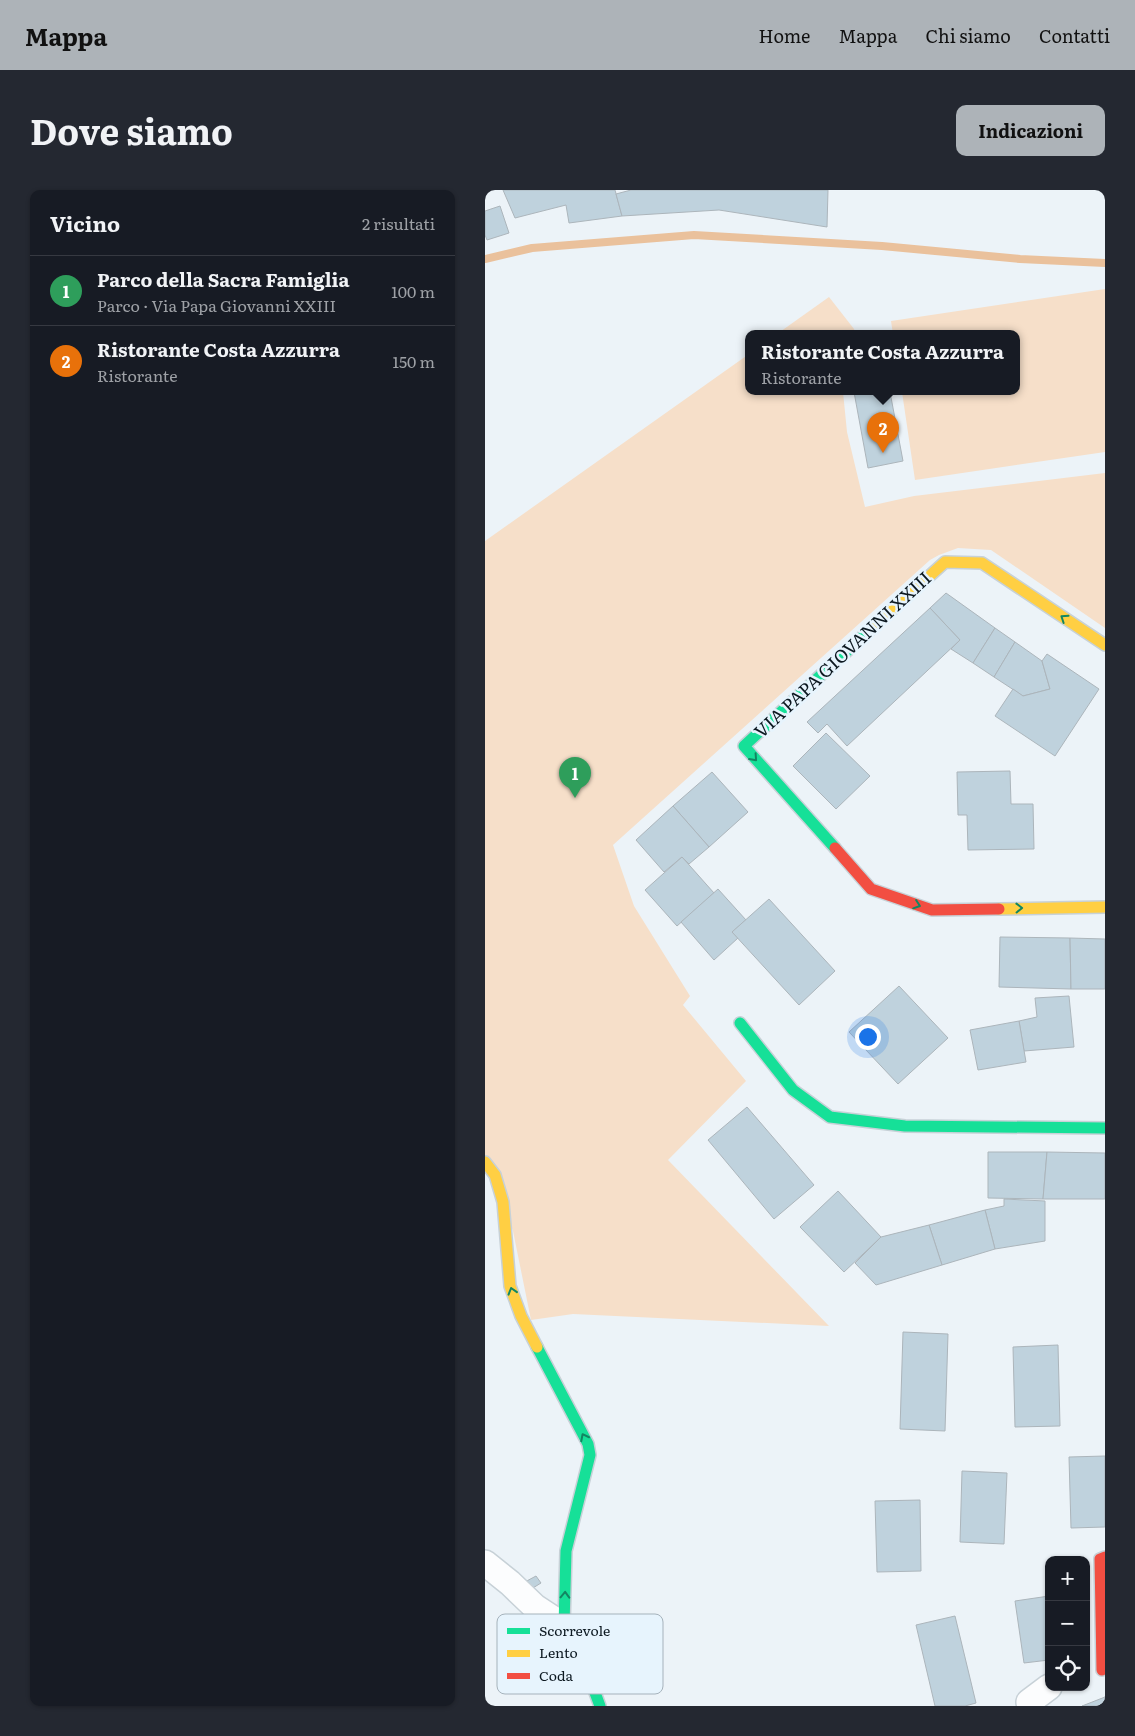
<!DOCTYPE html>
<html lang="it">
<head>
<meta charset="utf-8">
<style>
  :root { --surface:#171b24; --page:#242831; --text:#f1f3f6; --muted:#9ea1a6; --line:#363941; --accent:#adb3b8 }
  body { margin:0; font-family:Literata,serif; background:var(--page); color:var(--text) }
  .controls { position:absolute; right:15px; bottom:15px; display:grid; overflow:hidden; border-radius:10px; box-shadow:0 1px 4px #0004 }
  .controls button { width:45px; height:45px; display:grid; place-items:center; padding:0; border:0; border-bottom:1px solid var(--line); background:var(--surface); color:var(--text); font:25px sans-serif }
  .you { position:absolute; left:382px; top:846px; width:18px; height:18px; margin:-12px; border:4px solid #fff; border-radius:50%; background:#1a73e8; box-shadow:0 0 0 8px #1a73e833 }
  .badge { display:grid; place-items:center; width:32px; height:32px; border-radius:50%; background:var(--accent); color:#fff; font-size:16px; font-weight:700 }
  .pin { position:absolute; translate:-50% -41px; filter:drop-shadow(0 1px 2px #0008) }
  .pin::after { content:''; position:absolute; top:26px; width:18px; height:15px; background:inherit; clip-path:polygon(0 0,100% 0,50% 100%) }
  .popup { position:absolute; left:260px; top:140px; width:275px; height:65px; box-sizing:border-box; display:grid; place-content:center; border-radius:10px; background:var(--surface); filter:drop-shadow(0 1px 4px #0005); font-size:16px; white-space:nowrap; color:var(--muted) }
  .popup b { font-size:19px; color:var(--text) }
  .popup::after { content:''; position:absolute; left:50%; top:100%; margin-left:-10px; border:10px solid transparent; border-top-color:var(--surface) }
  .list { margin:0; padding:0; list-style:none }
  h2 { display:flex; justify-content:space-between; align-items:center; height:65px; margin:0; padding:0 20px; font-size:21px }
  h2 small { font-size:16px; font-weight:400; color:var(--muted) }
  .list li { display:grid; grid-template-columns:32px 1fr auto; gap:15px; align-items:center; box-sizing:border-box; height:70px; padding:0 20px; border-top:1px solid var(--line) }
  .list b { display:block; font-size:19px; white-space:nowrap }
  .list p { margin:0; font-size:16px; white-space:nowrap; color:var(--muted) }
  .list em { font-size:16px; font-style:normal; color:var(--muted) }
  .icon { flex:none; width:28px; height:28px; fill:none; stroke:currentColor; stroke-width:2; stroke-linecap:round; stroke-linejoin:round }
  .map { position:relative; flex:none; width:620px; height:1516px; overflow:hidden; border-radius:10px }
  header { display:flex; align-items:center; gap:30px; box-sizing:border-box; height:70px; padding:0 25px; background:var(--accent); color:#111 }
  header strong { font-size:24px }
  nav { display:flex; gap:28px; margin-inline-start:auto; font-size:18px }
  .intro { display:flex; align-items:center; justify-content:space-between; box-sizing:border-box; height:120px; padding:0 30px }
  h1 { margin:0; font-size:35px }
  .button { padding:12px 22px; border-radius:10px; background:var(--accent); color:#111; font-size:18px; font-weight:700 }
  main { display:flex; gap:30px; padding:0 30px }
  aside { flex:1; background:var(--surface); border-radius:10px; box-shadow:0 1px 4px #0004 }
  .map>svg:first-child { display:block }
  .green { fill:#f6dfc9 }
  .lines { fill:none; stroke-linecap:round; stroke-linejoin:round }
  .stream { stroke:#eac19c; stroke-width:8 }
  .building { fill:#bfd2dd; stroke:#acb5bb }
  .street-casing { stroke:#c7d1d7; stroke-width:28 }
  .fast-casing { stroke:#c7d1d7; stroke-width:14 }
  .slow-casing { stroke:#c7d1d7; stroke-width:14 }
  .jam-casing { stroke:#c7d1d7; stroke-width:14 }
  .street { stroke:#fcfdfe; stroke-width:25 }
  .fast { stroke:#16e098; stroke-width:11 }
  .slow { stroke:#ffcf43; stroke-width:11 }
  .jam { stroke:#f24e42; stroke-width:11 }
  .oneway { stroke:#128662 }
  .labels { text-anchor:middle; stroke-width:5; stroke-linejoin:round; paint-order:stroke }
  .street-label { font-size:18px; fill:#0c1820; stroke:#e7f4fd }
  .key { fill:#e7f4fd; stroke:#a5b2bb; stroke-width:1 }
  .key-label { font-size:14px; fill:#0c1820 }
</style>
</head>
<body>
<header>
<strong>Mappa</strong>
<nav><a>Home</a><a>Mappa</a><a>Chi siamo</a><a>Contatti</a></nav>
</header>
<div class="intro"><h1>Dove siamo</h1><a class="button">Indicazioni</a></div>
<main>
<aside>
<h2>Vicino<small>2 risultati</small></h2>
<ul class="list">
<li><span class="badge" style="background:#2e9e5b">1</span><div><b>Parco della Sacra Famiglia</b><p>Parco · Via Papa Giovanni XXIII</p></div><em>100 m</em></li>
<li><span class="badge" style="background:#e8710a">2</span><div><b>Ristorante Costa Azzurra</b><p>Ristorante</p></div><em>150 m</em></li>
</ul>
</aside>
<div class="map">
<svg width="620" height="1516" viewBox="0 0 620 1516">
  <rect width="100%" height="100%" fill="#ecf3f8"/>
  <g class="green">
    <polygon points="620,99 620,262 430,290 417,202 532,202 532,144 408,144 406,131"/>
    <polygon points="344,107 369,139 371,143 370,144 292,144"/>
    <polygon points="264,164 264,202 358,202 362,242 380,317 429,306 620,283 620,438 506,360 473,358 454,365 445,370 128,655 149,716 205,806 198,815 261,891 183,970 344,1136 88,1124 46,1130 28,1041 0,965 0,351"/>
  </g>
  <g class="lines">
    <polyline class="stream" points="0,69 47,58 209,45 397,56 535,69 620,73"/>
  </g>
  <g class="building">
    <polygon points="18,0 130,0 137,26 84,33 81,15 30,28"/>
    <polygon points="146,0 343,0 342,37 234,20 137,26 131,4"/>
    <polygon points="15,16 24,43 2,50 0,45 0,21"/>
    <polygon points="369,202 405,202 418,271 383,278"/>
    <polygon points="461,403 510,438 488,473 466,459 475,450 445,418"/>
    <polygon points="445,418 475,450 362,556 342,534 333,543 322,532"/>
    <polygon points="510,438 530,452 509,487 488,473"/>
    <polygon points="530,452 557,471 565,499 538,506 509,487"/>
    <polygon points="562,464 614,499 570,566 510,526 528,499 538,506 565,499 557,471"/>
    <polygon points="341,543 385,586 351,619 308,576"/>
    <polygon points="525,581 526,614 548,614 549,659 483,660 482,625 473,625 472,582"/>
    <polygon points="227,582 263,622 224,657 188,616"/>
    <polygon points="188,616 224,657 204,674 197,667 179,682 151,650"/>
    <polygon points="197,667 229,703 192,736 160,700"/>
    <polygon points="233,699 261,730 247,742 253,748 229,770 196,732"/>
    <polygon points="284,709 350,781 314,815 247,742"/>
    <polygon points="515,747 585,748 586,799 514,797"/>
    <polygon points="585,748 620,749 620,799 586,799"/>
    <polygon points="414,796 463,848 413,894 364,842"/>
    <polygon points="584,806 589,857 539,861 534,831 552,827 550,808"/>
    <polygon points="534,831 541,872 493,880 485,840"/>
    <polygon points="262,917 329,995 289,1029 223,950"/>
    <polygon points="503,962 562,962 558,1009 503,1008"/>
    <polygon points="562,962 620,963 620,1009 558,1009"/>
    <polygon points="353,1001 396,1047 359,1082 315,1037"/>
    <polygon points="519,1009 560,1011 560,1051 510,1059 500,1020 519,1016"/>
    <polygon points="500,1020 510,1059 457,1075 444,1035"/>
    <polygon points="444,1035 457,1075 391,1095 370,1073 396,1047"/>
    <polygon points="418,1142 463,1144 460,1241 415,1239"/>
    <polygon points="573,1155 575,1236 530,1237 528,1157"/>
    <polygon points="620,1266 620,1337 586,1338 584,1267"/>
    <polygon points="477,1281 522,1283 519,1354 475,1352"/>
    <polygon points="435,1310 436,1381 392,1382 390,1311"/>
    <polygon points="51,1386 56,1393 43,1401 38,1393"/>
    <polygon points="564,1406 564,1470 539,1473 530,1411"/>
    <polygon points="470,1426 491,1513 480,1516 450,1516 431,1435"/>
    <polygon points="620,1507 620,1516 597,1516"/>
  </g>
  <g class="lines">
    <g class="street-casing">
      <g id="street">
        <polyline points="0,1373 25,1393 50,1417 79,1436"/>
        <polyline points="547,1516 544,1512 564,1497"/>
      </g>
    </g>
    <g class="fast-casing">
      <g id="fast">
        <polyline points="350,658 259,556 388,437"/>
        <polyline points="255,833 308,900 345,927 420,936 620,938"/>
        <polyline points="52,1157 103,1254 105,1265 81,1361 79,1436 97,1468 115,1516"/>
      </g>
    </g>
    <g class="slow-casing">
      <g id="slow">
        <polyline points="388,437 460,372 497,373 620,455"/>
        <polyline points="514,719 620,717"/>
        <polyline points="0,972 10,985 18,1012 25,1096 36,1126 52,1157"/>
      </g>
    </g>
    <g class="jam-casing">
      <g id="jam">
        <polyline points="350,658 386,699 447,720 514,719"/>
        <polyline points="617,1480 615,1369 620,1367"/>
      </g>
    </g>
    <use href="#street" class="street"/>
    <use href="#fast" class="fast"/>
    <use href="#slow" class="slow"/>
    <use href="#jam" class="jam"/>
  </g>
  <defs><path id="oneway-chevron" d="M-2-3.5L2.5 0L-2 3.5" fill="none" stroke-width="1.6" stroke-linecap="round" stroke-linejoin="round" transform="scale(1.25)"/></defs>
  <g class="oneway">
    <use href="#oneway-chevron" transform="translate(579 428) rotate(-146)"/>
    <use href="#oneway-chevron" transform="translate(269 568) rotate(48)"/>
    <use href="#oneway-chevron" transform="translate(432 715) rotate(19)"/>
    <use href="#oneway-chevron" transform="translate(534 718) rotate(-1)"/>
    <use href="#oneway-chevron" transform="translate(27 1101) rotate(-107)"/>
    <use href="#oneway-chevron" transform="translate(99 1247) rotate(-117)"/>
    <use href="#oneway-chevron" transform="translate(80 1405) rotate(-88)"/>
  </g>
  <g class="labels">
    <g class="street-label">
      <text transform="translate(358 465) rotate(-43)" y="6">VIA PAPA GIOVANNI XXIII</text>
    </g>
  </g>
  <rect x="12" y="1424" width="166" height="80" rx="8" class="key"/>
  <rect x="22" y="1438" width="23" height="6" fill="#16e098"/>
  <rect x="22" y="1460" width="23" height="7" fill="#ffcf43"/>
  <rect x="22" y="1483" width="23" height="6" fill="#f24e42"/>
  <g class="key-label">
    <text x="54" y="1446">Scorrevole</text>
    <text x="54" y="1468">Lento</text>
    <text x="54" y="1491">Coda</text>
  </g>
</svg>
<div class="controls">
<button>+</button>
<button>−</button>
<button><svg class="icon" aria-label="locate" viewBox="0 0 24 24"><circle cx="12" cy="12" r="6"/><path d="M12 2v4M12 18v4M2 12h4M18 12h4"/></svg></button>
</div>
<div class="you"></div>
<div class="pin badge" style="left:90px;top:608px;background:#2e9e5b">1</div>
<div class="pin badge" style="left:398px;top:263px;background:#e8710a">2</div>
<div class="popup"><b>Ristorante Costa Azzurra</b>Ristorante</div>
</div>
</main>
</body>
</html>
